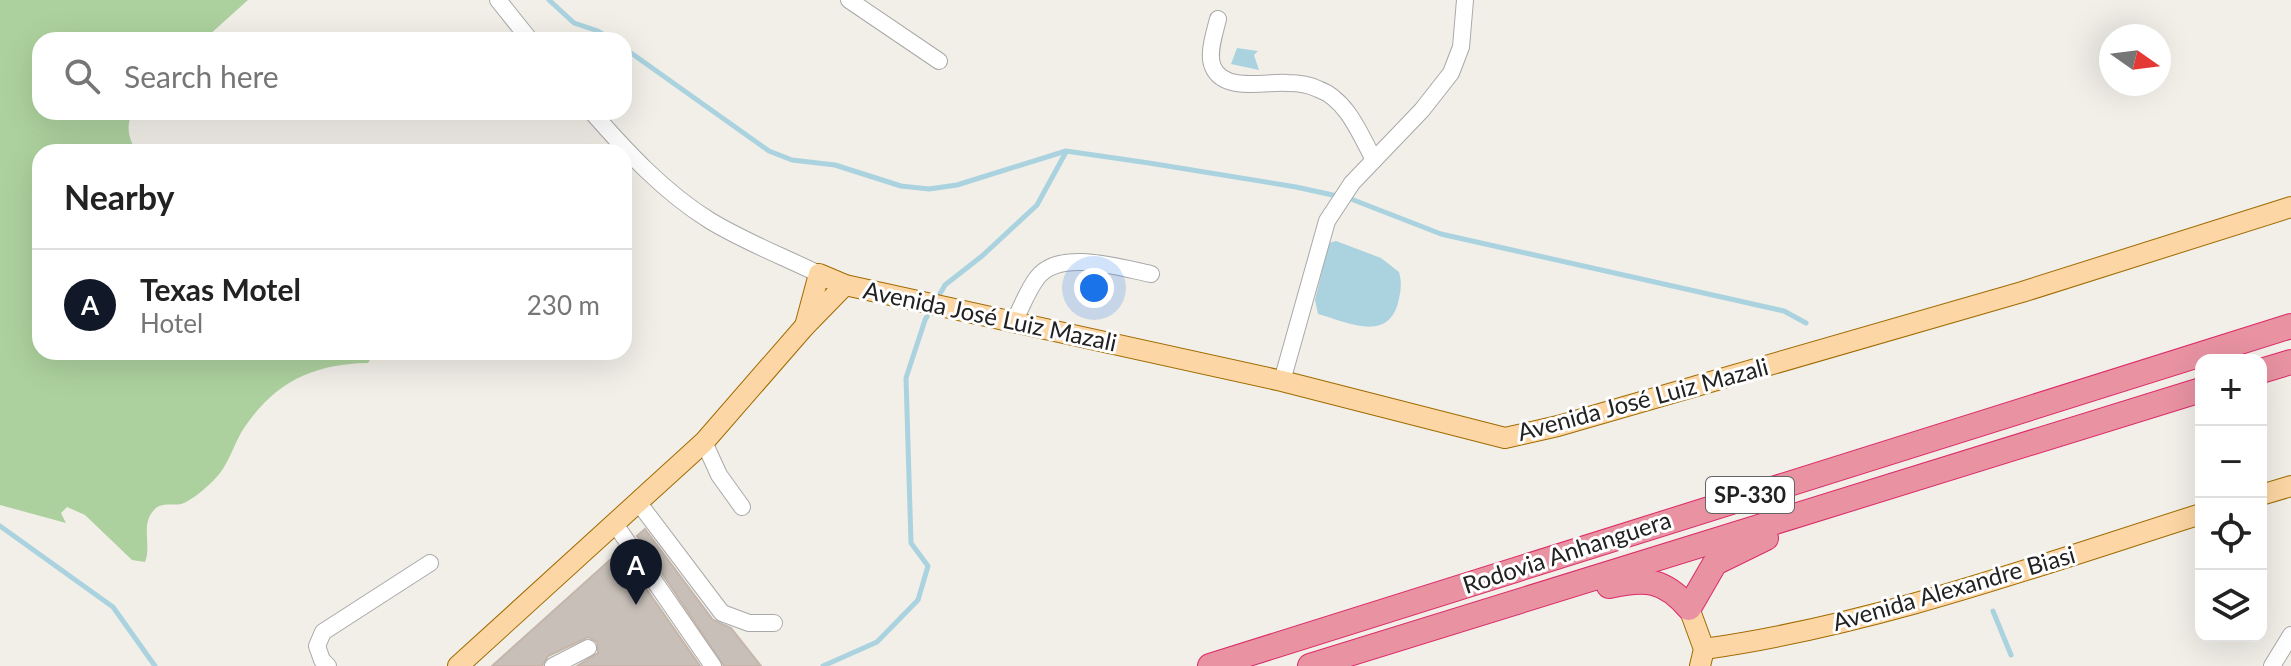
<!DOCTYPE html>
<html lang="en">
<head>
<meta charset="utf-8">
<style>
  :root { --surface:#fff; --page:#f6f6f6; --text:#222; --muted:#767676; --line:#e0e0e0; --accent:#111827 }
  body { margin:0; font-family:Lato,sans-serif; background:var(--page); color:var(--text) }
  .controls { position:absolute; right:24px; bottom:24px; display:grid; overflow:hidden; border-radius:16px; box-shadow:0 8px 32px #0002 }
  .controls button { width:72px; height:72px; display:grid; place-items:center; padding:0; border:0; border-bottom:2px solid var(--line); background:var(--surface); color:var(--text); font:40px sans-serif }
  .compass { position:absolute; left:2099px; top:24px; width:72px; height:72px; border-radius:50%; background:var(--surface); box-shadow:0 8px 32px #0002; rotate:104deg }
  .you { position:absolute; left:1094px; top:288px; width:28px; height:28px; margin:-20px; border:6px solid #fff; border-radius:50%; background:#1a73e8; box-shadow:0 0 0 12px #1a73e833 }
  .badge { display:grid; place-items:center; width:52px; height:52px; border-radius:50%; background:var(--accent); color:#fff; font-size:26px; font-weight:700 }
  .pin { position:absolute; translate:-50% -66px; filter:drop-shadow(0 2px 4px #0008) }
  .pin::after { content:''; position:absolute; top:42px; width:28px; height:24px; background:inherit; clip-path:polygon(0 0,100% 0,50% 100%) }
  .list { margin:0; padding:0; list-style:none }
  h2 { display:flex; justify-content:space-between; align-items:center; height:104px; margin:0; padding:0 32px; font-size:34px }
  h2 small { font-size:26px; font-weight:400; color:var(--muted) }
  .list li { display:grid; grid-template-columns:52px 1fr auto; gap:24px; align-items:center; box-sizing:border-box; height:112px; padding:0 32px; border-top:2px solid var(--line) }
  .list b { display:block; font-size:30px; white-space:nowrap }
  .list p { margin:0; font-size:26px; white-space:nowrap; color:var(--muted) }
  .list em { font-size:26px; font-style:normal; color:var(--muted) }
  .icon { flex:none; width:44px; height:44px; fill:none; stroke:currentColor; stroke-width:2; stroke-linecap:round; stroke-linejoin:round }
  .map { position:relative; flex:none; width:2291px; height:666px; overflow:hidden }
  .search { position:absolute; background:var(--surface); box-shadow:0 8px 32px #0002; left:32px; top:32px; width:600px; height:88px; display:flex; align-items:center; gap:20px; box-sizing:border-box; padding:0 28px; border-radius:24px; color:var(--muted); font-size:30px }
  .panel { position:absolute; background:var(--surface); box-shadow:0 8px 32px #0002; left:32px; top:144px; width:600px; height:216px; border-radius:24px }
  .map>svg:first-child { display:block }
  .forest { fill:#add19e }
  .water { fill:#aad3df }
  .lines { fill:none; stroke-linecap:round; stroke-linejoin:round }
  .stream { stroke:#aad3df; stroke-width:5 }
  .building { fill:#c7bfb8; stroke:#c4b6ab; stroke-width:2 }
  .minor-casing { stroke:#a9a9a9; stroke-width:18 }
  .major-casing { stroke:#a06b00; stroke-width:22 }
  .highway-casing { stroke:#dc2a67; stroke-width:26 }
  .minor { stroke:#fff; stroke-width:16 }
  .major { stroke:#fcd6a4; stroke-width:20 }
  .highway { stroke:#e892a2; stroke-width:24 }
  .labels { text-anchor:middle; stroke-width:6; stroke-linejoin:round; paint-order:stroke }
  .shield { fill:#fff; stroke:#646464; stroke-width:2 }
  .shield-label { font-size:22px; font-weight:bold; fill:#222 }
  .street-label { font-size:24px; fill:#222; stroke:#fff }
</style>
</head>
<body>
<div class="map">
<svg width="2291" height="666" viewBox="0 0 2291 666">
  <rect width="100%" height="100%" fill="#f2efe9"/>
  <path class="forest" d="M0 0H248L208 36V40H40V112H133C125 127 129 137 136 152H40V352H375L368 363C313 364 275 382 244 428 233 445 229 466 213 481 206 488 193 499 184 503 175 507 162 501 154 510 140 525 152 545 145 562L132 560 85 515 67 507 61 513 66 523 0 505Z"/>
  <g class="water">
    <polygon points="1237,48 1258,51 1254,55 1259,70 1231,64"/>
    <path d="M1336 241 1381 258 1399 272C1402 283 1401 291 1398 303 1387 343 1347 322 1318 314L1315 300 1327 251 1329 243Z"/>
  </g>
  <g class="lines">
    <g class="stream">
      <polyline points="549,0 574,23 598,31 612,40"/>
      <polyline points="624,48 769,151 792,160 835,165 901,186 929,189 957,185 1066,151 1149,163 1296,187 1351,199 1441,234 1784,311 1806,323"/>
      <polyline points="937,299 945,285 982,256 1037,205 1066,152"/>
      <polyline points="0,526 113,607 155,666"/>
      <polyline points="1993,611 2011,655"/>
      <polyline points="823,666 877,642 918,600 928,566 911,543 906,378 925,320 930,311"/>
    </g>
  </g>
  <g class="building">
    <polygon points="645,529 713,620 731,628 761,666 724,666 637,536"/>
    <polygon points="620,551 700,666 577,666 598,653 597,642 588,637 548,656 542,666 492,666"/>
  </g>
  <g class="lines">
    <g class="minor-casing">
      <g id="minor">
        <polyline points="498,0 530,40"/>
        <polyline points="849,0 939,61"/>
        <path d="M1218 19C1215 32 1207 54 1213 67 1224 93 1267 81 1288 83 1297 83 1310 85 1318 89 1347 99 1361 136 1374 160"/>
        <path d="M592 112C626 151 664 192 709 220 743 241 782 256 819 274"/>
        <path d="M1013 323C1021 309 1027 291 1037 278 1059 248 1121 268 1151 274"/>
        <polyline points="1282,381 1327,221 1352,183 1422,110 1451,73 1461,47 1465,0"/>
        <polyline points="704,442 719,475 742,507"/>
        <polyline points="638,502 722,613 749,623 774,623"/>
        <polyline points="615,524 713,666"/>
        <polyline points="328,666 322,660 317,646 323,632 430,563"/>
        <polyline points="553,666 588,648"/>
        <polyline points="2272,666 2291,635"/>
      </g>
    </g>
    <g class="major-casing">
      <g id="major">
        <polyline points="805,326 819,274 845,285 1282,381 1505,438 1558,426 2022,292 2291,207"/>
        <polyline points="2261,495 2291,486"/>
        <polyline points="1689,608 1704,649 1700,666"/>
        <path d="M1704 649C1874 625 2037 566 2201 514"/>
        <polyline points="458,666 704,442 805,326 845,285"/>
      </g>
    </g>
    <g class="highway-casing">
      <g id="highway">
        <polyline points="2261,371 2291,362"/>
        <path d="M1609 586C1646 578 1664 579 1689 608L1715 563 1766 538"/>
        <polyline points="1210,666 2291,326"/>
        <polyline points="1310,666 2201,390"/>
      </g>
    </g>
    <use href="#minor" class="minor"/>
    <use href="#major" class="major"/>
    <use href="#highway" class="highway"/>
  </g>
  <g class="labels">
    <rect class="shield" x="1706" y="477" width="88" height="36" rx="6"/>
    <g class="shield-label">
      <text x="1750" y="503">SP-330</text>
    </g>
    <g class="street-label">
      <text transform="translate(990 317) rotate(12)" y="8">Avenida José Luiz Mazali</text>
      <text transform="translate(1643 400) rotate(-15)" y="8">Avenida José Luiz Mazali</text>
      <text transform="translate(1567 553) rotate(-18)" y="8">Rodovia Anhanguera</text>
      <text transform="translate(1954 589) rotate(-16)" y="8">Avenida Alexandre Biasi</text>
    </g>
  </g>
</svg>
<div class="controls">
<button>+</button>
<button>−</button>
<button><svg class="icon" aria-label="locate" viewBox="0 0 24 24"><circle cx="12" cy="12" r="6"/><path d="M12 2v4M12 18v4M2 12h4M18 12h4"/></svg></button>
<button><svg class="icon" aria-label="layers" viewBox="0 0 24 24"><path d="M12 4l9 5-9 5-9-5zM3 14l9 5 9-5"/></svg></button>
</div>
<svg class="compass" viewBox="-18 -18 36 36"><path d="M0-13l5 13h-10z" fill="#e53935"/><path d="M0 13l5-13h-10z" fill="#767676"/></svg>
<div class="you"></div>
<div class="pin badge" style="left:636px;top:605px">A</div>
<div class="search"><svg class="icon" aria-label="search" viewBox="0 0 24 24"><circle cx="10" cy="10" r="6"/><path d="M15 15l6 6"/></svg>Search here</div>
<section class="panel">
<h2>Nearby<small></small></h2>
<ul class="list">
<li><span class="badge">A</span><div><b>Texas Motel</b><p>Hotel</p></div><em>230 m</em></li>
</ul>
</section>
</div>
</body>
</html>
